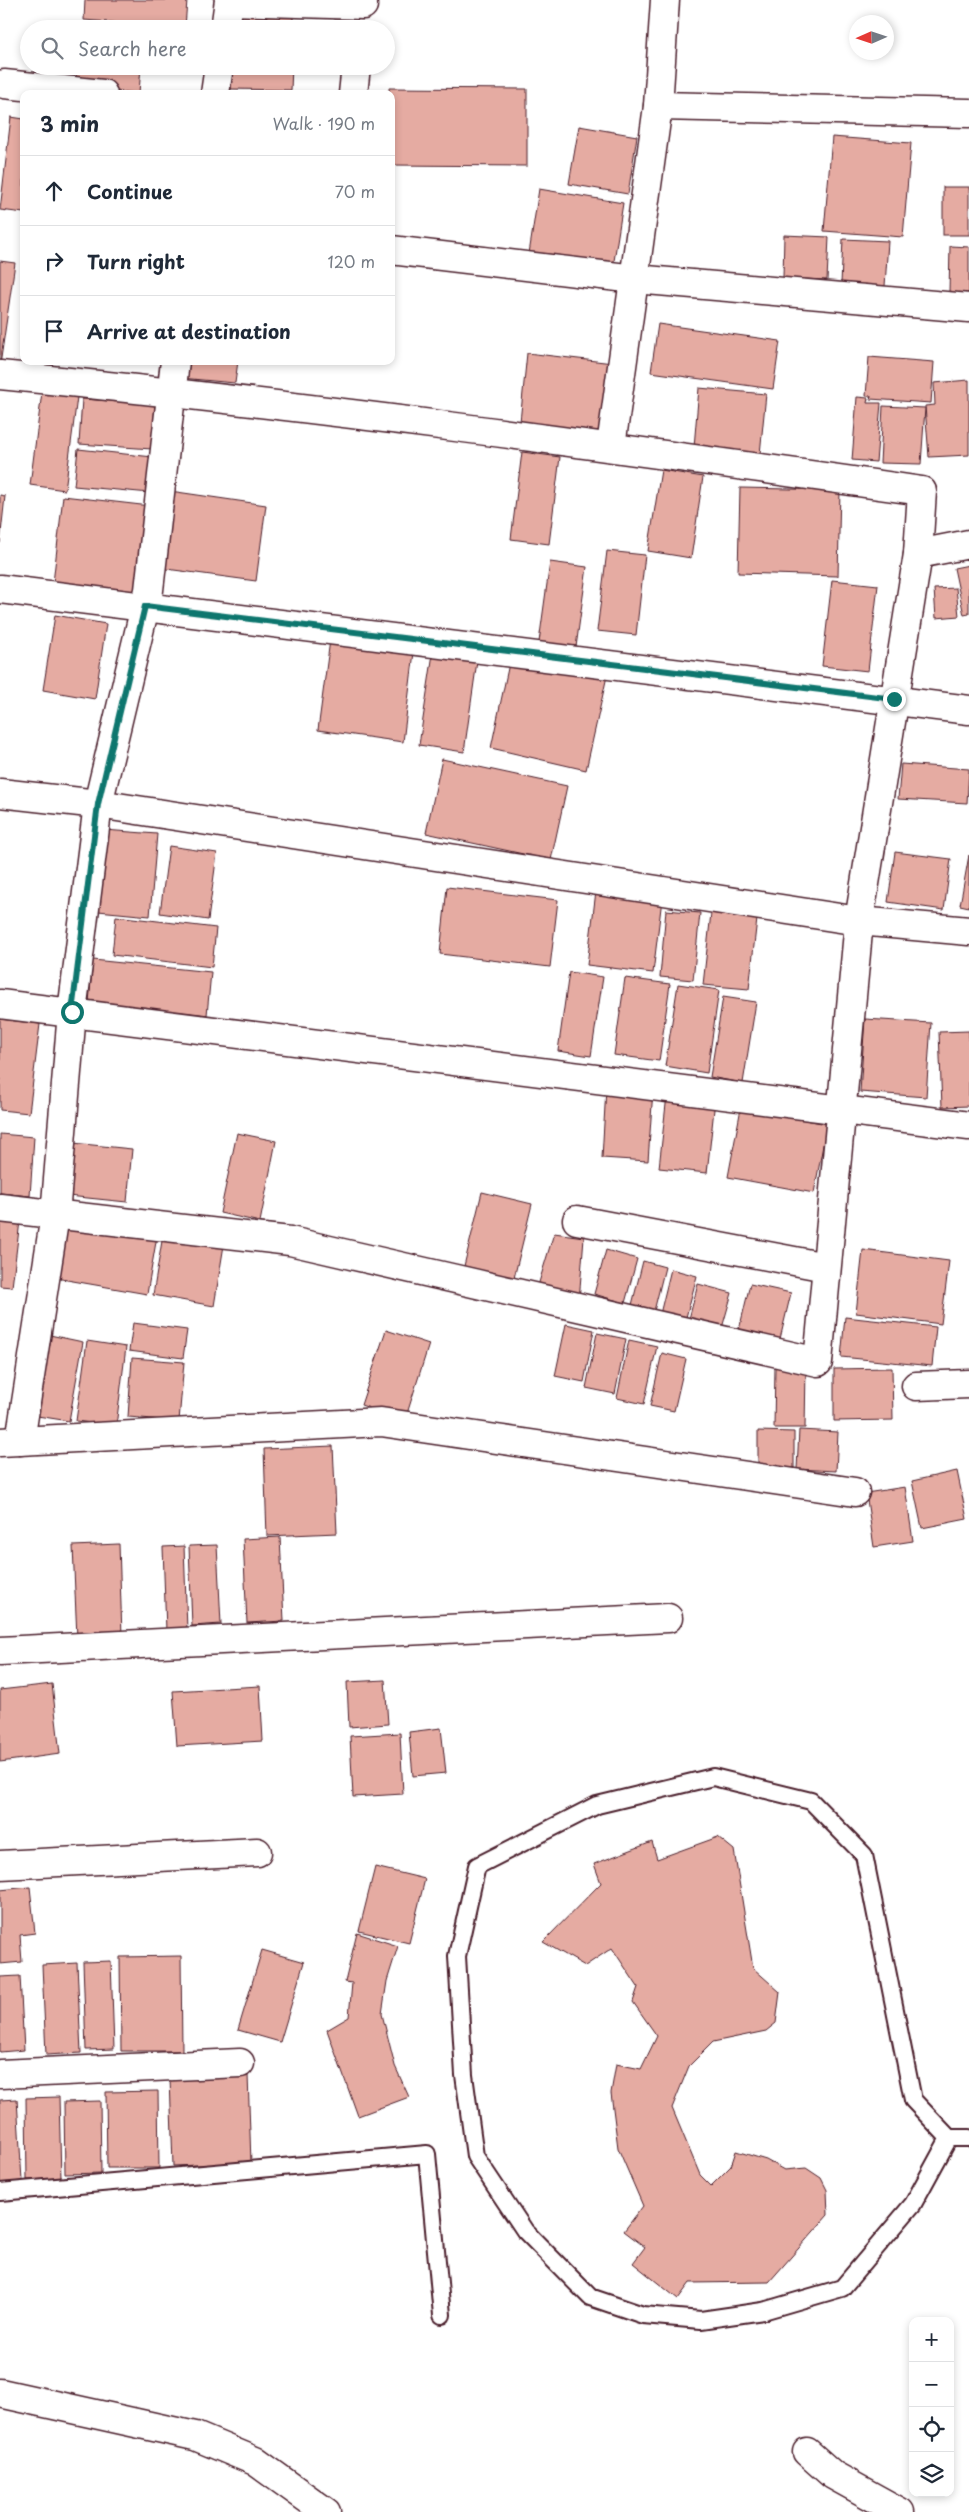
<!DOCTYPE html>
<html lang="en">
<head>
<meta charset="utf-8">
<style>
  :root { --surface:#fff; --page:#f2f2f3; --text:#1f2937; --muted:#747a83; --line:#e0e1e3 }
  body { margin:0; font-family:"Playpen Sans",sans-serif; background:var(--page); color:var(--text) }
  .controls { position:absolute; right:15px; bottom:15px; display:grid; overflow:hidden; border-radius:10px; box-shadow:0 2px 8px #0003 }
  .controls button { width:45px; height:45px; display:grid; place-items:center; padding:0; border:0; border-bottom:1px solid var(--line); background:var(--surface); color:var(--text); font:25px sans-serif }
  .compass { position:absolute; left:849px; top:15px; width:45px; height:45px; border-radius:50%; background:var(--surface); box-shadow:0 2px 8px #0003; rotate:267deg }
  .stop { position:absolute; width:15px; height:15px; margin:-11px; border:4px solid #0f766e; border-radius:50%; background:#fff }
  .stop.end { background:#0f766e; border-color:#fff; box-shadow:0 1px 5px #0008 }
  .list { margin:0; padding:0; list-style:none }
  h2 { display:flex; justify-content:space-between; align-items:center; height:65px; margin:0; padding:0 20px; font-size:21px }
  h2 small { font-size:16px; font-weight:400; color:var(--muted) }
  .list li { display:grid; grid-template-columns:32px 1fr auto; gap:15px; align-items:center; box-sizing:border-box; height:70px; padding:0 20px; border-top:1px solid var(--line) }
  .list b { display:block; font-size:19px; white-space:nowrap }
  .list em { font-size:16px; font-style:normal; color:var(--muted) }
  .icon { flex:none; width:28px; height:28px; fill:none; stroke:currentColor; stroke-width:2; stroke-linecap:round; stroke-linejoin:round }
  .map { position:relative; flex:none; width:969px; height:2512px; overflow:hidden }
  .search { position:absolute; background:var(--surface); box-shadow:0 2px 8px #0003; left:20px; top:20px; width:375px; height:55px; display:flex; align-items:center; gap:12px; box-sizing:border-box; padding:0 18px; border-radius:28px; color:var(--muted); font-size:19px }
  .panel { position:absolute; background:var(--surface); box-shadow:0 2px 8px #0003; left:20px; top:90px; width:375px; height:275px; border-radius:10px }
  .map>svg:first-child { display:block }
  .building { fill:#e5aba2; stroke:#4a1f2b }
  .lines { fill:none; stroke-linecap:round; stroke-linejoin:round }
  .lane-casing { stroke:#4a1f2b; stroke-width:20 }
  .street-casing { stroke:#4a1f2b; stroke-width:31 }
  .lane { stroke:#fff; stroke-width:16 }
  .street { stroke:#fff; stroke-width:28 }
  .route { stroke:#0f766e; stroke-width:6 }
</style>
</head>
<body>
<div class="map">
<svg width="969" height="2512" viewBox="0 0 969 2512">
  <rect width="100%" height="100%" fill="#fff"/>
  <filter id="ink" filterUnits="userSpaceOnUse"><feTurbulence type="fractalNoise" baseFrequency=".02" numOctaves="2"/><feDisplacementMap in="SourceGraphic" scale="10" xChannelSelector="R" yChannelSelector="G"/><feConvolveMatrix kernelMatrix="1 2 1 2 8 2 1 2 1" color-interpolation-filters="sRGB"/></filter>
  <g filter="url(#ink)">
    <g class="building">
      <polygon points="85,0 187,0 185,28 84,20"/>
      <polygon points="233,12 293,14 293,29 233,29"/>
      <polygon points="77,66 141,66 139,93 75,88"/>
      <polygon points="232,66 292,66 291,90 231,89"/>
      <polygon points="389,88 527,89 527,166 391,165 391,94 389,94"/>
      <polygon points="11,117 24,119 24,213 0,210"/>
      <polygon points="579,126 637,136 628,194 569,184"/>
      <polygon points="832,137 911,143 903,237 824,231"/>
      <rect x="943" y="187" width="26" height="48"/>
      <polygon points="539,189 623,203 612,274 528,260"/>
      <polygon points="784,235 829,237 827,280 783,278"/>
      <polygon points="843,239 888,241 885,286 841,284"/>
      <polygon points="950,246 969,247 969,293 949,293"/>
      <polygon points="0,261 15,263 0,365"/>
      <polygon points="658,324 780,341 773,389 651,372"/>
      <polygon points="527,353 613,363 606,432 520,422"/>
      <polygon points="869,357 934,362 931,403 870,399 871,396 866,396"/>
      <polygon points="183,361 238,361 235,383 181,378"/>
      <polygon points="969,380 969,455 929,457 925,406 935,405 934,383"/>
      <polygon points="699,388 766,394 760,454 694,447"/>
      <polygon points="42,392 77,397 65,490 30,485"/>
      <polygon points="857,397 868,398 867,403 881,403 876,462 852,460"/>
      <polygon points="82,399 155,404 152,449 79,444"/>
      <polygon points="883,406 925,408 921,464 880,463"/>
      <polygon points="78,449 153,457 150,493 74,486"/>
      <polygon points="522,452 560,457 549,544 511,539"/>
      <polygon points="661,470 703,477 691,558 648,551"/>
      <polygon points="740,488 840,490 838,576 738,573"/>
      <polygon points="170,491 266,505 256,581 159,568"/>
      <polygon points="0,495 5,496 0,543"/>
      <polygon points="63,496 150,506 141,593 53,583"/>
      <polygon points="607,551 645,555 636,635 597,631"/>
      <polygon points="550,562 587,567 576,647 539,642"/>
      <polygon points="969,565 969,614 964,615 954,568"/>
      <polygon points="832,580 878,585 868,671 822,666"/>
      <polygon points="956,588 959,616 936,618 934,589"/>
      <polygon points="55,615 106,624 95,699 43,690"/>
      <polygon points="330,640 414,652 403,742 318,730"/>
      <polygon points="434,647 478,654 464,752 419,745"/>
      <polygon points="511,654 607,676 586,770 491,748"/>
      <polygon points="442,759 567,786 551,860 426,833"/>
      <polygon points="901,764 969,769 967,803 898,799"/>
      <polygon points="104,830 157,834 150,916 98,911"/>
      <polygon points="169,846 217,853 208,920 160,913"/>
      <polygon points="895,852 951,859 944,910 888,902"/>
      <polygon points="969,855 969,907 960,905"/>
      <polygon points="447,887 558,900 550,967 440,954"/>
      <polygon points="596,891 662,899 653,973 587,965"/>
      <polygon points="666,910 700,913 693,980 660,977"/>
      <polygon points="711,913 757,919 749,989 703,985"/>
      <polygon points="116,916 216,928 212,967 112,955"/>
      <polygon points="93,960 211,972 207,1015 89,1002"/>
      <polygon points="569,972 603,977 591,1056 558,1051"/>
      <polygon points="625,978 670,984 659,1061 614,1055"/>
      <polygon points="678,984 719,990 707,1073 665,1066"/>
      <polygon points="723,997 756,1002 743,1083 710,1077"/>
      <polygon points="0,1019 40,1024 29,1113 0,1110"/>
      <polygon points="865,1019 931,1023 926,1097 860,1092"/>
      <polygon points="969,1031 969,1106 942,1107 939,1032"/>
      <polygon points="606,1088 653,1090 648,1161 602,1158"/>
      <polygon points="667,1095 715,1100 707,1173 659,1168"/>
      <polygon points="741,1108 827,1124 814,1193 728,1177"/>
      <polygon points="237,1133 276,1141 260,1222 220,1213"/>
      <polygon points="0,1134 34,1137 30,1196 0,1193"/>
      <polygon points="73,1143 132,1149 127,1202 68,1196"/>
      <polygon points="482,1192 532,1204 514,1278 464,1266"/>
      <polygon points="0,1218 20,1221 12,1287 0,1286"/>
      <polygon points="59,1220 157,1236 147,1294 50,1277"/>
      <polygon points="164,1229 225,1239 214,1306 153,1295"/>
      <polygon points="554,1233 584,1237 579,1301 537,1289"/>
      <polygon points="606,1250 637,1259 625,1303 594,1294"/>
      <polygon points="863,1250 949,1261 941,1324 856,1313"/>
      <polygon points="643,1261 665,1267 654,1311 632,1305"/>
      <polygon points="671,1269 697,1276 685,1321 660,1314"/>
      <polygon points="698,1284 732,1293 722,1328 689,1319"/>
      <polygon points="750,1284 791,1293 780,1339 739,1330"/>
      <polygon points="845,1317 936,1327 932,1366 841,1357"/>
      <polygon points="133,1323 187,1330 183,1358 129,1351"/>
      <polygon points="566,1324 594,1330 584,1382 555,1376"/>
      <polygon points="386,1330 429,1344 405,1420 361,1405"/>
      <polygon points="597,1333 626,1339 615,1394 586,1388"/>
      <polygon points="45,1334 83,1342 69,1421 31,1415"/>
      <polygon points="629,1340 657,1346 644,1404 617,1398"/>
      <polygon points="87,1341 126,1347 116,1426 76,1421"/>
      <polygon points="662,1353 686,1359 674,1411 650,1406"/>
      <polygon points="132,1358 184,1362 179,1421 128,1417"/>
      <polygon points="775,1367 806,1368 805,1428 774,1428"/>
      <polygon points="892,1368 893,1420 834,1421 834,1369"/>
      <polygon points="799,1430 838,1432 836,1471 797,1469"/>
      <polygon points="758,1431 794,1432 794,1468 758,1468"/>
      <polygon points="333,1446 337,1533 267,1536 264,1449"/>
      <polygon points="957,1471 967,1519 922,1528 912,1481"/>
      <polygon points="905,1487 913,1541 874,1547 866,1493"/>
      <polygon points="280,1537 284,1621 247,1623 243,1539"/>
      <polygon points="119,1544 122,1636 77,1638 73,1546"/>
      <polygon points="217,1545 221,1624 192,1626 189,1546"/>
      <polygon points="184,1546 187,1630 166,1631 163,1547"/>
      <polygon points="385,1680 388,1724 349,1727 347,1682"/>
      <polygon points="52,1684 60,1754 0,1762 0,1690"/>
      <polygon points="260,1686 263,1741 177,1746 173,1691"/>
      <polygon points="441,1728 446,1773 413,1776 409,1732"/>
      <polygon points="400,1733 403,1794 353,1797 350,1736"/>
      <polygon points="718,1837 734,1850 753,1968 780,1992 776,2023 766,2031 713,2042 689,2066 672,2108 700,2175 711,2186 731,2166 736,2151 766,2160 784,2170 806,2168 821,2178 827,2190 828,2215 769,2282 690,2283 678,2299 633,2263 645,2247 624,2231 643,2206 618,2148 611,2093 616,2064 641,2069 657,2036 633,2002 638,1987 612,1948 585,1966 543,1942 601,1883 594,1864 652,1842 657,1859"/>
      <polygon points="375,1867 425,1879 409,1943 359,1931"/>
      <polygon points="30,1887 35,1933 20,1935 22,1962 0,1964 0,1890"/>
      <polygon points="357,1933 398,1946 387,1981 382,2014 395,2066 409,2097 358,2116 327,2030 349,2017 352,1983 345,1982"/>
      <polygon points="262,1950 304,1962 280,2042 238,2030"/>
      <polygon points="181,1956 182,2051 121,2051 120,1957"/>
      <polygon points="111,1961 114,2049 86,2050 83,1962"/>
      <polygon points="77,1963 81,2053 46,2055 42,1965"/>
      <polygon points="20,1976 24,2050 0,2052 0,1977"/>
      <polygon points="248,2075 251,2163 173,2166 170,2078"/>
      <polygon points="158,2091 159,2168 107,2168 106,2092"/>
      <polygon points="59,2097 61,2179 27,2180 26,2098"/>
      <polygon points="17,2099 22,2181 0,2183 0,2100"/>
      <polygon points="100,2101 101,2173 65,2174 64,2102"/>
    </g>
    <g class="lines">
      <g class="lane-casing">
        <g id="lane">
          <polyline points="949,2138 913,2204 842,2288 763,2311 701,2320 643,2315 590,2297 525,2231 475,2156 464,2075 457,1956 477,1866 597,1805 713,1777 811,1801 864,1855 913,2100 949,2138 969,2138"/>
          <polyline points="0,2192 427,2154 442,2315"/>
        </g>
      </g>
      <g class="street-casing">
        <g id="street">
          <polyline points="229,1 363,5"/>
          <polyline points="225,29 229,0"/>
          <polyline points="4,84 103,94"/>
          <polyline points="215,94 219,66"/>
          <polyline points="353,94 356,66"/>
          <polyline points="658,106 969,113"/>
          <polyline points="391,250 635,279 969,308"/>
          <path d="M0 375C308 405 615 447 922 491L918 554 859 921 818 1362 290 1241 0 1208"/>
          <polyline points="611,446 658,106 665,0"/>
          <polyline points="918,554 969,544"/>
          <polyline points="0,589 969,710"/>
          <polyline points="0,793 98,804 859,921 969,931"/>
          <polyline points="0,1004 969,1126"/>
          <polyline points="577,1220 826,1267"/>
          <polyline points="916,1386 969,1384"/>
          <polyline points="20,1441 55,1215 72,1012 98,804 149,590 175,361"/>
          <polyline points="0,1442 381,1422 855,1492"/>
          <polyline points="0,1651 668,1618"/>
          <polyline points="0,1865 257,1852"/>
          <polyline points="0,2074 240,2063"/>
          <polyline points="0,2393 195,2436 255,2461 326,2512"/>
          <polyline points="807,2452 833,2475 900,2512"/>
        </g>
      </g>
      <use href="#lane" class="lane"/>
      <use href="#street" class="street"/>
    </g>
  </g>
  <g class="lines" filter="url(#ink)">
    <polyline class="route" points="72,1012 98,804 145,606 894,699"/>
  </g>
</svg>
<div class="controls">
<button>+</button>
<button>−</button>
<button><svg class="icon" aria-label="locate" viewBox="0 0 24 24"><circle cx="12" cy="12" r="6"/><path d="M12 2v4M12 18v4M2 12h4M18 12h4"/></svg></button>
<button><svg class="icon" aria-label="layers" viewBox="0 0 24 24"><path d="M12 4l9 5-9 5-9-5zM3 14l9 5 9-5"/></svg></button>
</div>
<svg class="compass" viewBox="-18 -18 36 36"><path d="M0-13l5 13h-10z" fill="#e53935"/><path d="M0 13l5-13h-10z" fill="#747a83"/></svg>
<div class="stop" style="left:72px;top:1012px"></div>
<div class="stop end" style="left:894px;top:699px"></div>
<div class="search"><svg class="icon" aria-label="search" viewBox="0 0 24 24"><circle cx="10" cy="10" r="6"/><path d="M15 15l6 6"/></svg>Search here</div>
<section class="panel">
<h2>3 min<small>Walk · 190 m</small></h2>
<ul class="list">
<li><svg class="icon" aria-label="ahead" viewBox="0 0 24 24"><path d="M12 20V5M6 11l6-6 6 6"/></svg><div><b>Continue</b></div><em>70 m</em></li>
<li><svg class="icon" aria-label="right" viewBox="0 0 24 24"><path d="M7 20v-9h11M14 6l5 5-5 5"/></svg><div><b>Turn right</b></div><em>120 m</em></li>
<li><svg class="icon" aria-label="arrive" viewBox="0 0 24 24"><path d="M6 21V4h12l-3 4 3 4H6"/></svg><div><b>Arrive at destination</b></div></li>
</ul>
</section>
</div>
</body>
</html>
